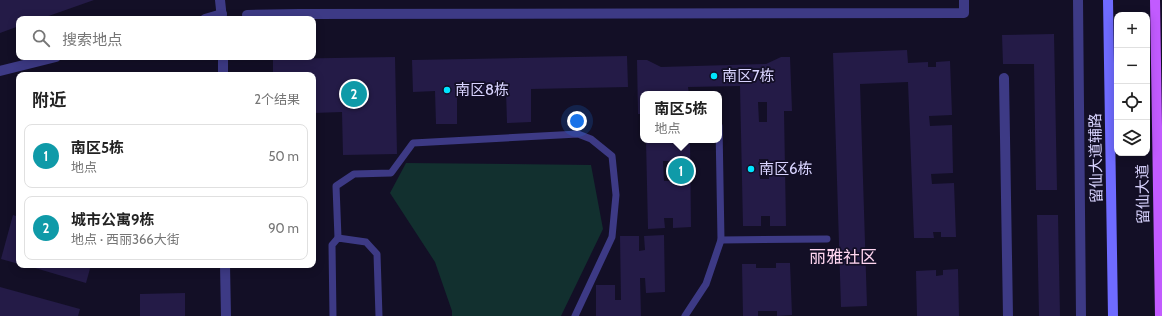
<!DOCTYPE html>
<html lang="zh">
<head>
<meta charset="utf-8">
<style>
  :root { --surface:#fff; --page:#f6f6f6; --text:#222; --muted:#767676; --line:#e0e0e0; --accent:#137a85 }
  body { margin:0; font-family:Cabin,"Noto Sans SC",sans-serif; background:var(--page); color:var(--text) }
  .controls { position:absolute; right:12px; top:12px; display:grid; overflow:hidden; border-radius:8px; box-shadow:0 2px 10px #0003 }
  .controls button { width:36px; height:36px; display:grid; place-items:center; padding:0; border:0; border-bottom:1px solid var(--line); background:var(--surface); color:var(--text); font:20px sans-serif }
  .you { position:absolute; left:577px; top:121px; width:14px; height:14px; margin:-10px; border:3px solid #fff; border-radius:50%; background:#1a73e8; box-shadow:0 0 0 6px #1a73e833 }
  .badge { display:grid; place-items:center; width:26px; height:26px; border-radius:50%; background:var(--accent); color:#fff; font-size:13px; font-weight:700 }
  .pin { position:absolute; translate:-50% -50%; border:2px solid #fff; box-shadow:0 1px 4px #0006 }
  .popup { position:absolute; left:640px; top:91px; width:82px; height:52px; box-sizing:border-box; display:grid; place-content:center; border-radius:8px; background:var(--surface); filter:drop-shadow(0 1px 3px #0005); font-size:13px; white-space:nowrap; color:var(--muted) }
  .popup b { font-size:15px; color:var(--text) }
  .popup::after { content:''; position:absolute; left:50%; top:100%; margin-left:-8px; border:8px solid transparent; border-top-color:var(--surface) }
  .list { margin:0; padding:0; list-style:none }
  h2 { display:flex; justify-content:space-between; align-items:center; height:52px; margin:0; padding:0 16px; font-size:17px }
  h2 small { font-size:13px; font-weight:400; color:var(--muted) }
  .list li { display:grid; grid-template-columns:26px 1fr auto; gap:12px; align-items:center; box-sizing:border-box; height:64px; margin:0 8px 8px; padding:0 8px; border:1px solid var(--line); border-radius:8px }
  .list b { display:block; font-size:15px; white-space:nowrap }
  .list p { margin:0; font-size:13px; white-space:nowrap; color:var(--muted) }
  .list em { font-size:13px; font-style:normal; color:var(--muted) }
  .icon { flex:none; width:22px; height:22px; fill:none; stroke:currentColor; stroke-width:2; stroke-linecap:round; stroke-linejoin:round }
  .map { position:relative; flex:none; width:1162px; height:316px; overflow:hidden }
  .search { position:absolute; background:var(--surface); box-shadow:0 2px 10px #0003; left:16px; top:16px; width:300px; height:44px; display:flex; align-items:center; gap:10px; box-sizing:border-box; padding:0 14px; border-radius:8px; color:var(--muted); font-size:15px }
  .panel { position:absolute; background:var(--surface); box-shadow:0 2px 10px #0003; left:16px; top:72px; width:300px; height:196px; border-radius:8px }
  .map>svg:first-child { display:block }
  .green { fill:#12302f }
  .building { fill:#241b47; fill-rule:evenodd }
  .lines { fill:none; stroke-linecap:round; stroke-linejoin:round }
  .service { stroke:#3d3a85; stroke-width:7 }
  .pedestrian { stroke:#3d3a85; stroke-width:10 }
  .minor { stroke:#3d3a85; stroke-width:10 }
  .tertiary { stroke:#3d3a85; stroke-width:10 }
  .secondary { stroke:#6f6bff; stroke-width:10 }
  .primary { stroke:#c25bff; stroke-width:10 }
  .poi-dot { fill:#00e5ff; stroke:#130f26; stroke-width:1.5 }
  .labels { text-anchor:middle; stroke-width:3.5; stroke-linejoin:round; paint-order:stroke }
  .poi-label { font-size:15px; fill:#d9d4ff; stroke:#130f26; text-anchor:start }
  .street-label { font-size:15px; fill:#d9d4ff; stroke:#130f26 }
  .quarter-label { font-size:17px; fill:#ffd6f0; stroke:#130f26 }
</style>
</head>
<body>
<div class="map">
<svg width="1162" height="316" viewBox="0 0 1162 316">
  <rect width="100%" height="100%" fill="#130f26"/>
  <polygon class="green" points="406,163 591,165 603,229 561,316 452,316 452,311 435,262 390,193"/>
  <g class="building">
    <polygon points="0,0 94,0 40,19 19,19 19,26 0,33"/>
    <polygon points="1054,34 1057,190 1036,190 1034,64 1003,64 1002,35"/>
    <polygon points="907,50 908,63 928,62 928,67 936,67 936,62 950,61 952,115 929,116 930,126 952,125 953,173 931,174 932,184 954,183 956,237 941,237 941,232 933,232 934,238 914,238 908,82 860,84 867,306 841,307 833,53"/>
    <polygon points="627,56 628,87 531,89 531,122 507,123 506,90 457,91 457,124 436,124 435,91 413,92 412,60"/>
    <polygon points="395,57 397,154 343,155 342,112 313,113 313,75 273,75 273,59"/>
    <path d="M781 57H790L792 111H784L786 226H770V216H761V226H743L740 86 688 87 689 94H643V114H638L637 60H647L661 67 766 64ZM758 102H767V122H759ZM759 159H768L769 179H760Z"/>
    <path d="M646 140H690L691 227 673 228V218H664L665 228 648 229ZM663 161H672V181H664Z"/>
    <polygon points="13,215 19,217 19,264 1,259"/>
    <polygon points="1037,215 1058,215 1060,316 1039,316"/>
    <polygon points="664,235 665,292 646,293 645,278 640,278 641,316 596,316 596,285 615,285 615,300 621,300 620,236 639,236 639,251 645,250 644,236"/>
    <polygon points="776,263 790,263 792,315 777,316 777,311 758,311 758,316 743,316 742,264 756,264 756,268 776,268"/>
    <polygon points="25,265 91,265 86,283"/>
    <polygon points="958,269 959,316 917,316 916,271 936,270 936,276 943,275 943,270"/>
    <polygon points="0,287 80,309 78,316 0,316"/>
    <polygon points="185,293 185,316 140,316 140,294"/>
  </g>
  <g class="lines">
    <g class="service">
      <polyline points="338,238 336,186 354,174 391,173 413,143 578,134 591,139 612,156 616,195 612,237 575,316"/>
      <polyline points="721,240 827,239"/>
      <polyline points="333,316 332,245 338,238 366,242 377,254 379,316"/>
      <polyline points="685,316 706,284 721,240 719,126"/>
    </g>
    <polyline class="pedestrian" points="247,15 299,14 964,13 964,0"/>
    <g class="minor">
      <polyline points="1078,0 1081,316"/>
      <polyline points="1004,78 1008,316"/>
    </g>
    <g class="tertiary">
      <polyline points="220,0 222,19"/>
      <polyline points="205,19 222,14"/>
      <polyline points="223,57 223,75"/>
      <polyline points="0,71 56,57"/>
      <polyline points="225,265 226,316"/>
    </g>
    <polyline class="secondary" points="1108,0 1113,316"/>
    <polyline class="primary" points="1155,0 1160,316"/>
  </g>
  <g class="poi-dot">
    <circle cx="714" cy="76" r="4"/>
    <circle cx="447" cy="90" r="4"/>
    <circle cx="751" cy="169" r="4"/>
  </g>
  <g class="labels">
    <g class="poi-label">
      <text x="722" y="81">南区7栋</text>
      <text x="455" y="95">南区8栋</text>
      <text x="759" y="174">南区6栋</text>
    </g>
    <g class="street-label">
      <text transform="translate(1096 158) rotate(-91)" y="5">留仙大道辅路</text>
      <text transform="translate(1143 194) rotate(-91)" y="5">留仙大道</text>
    </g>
    <g class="quarter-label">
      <text x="843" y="263">丽雅社区</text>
    </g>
  </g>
</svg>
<div class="controls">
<button>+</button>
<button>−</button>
<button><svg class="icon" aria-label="locate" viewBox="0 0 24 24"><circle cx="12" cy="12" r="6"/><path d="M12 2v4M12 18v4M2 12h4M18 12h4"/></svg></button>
<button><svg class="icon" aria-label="layers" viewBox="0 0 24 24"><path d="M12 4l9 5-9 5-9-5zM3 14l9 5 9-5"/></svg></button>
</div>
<div class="you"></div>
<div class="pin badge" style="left:681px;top:171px;background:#0f9aa8">1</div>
<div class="popup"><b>南区5栋</b>地点</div>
<div class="pin badge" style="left:354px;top:94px;background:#0f9aa8">2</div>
<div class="search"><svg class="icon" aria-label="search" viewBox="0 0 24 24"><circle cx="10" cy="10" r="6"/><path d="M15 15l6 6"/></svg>搜索地点</div>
<section class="panel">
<h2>附近<small>2个结果</small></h2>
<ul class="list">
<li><span class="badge" style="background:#0f9aa8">1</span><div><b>南区5栋</b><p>地点</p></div><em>50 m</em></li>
<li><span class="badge" style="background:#0f9aa8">2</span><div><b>城市公寓9栋</b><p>地点 · 西丽366大街</p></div><em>90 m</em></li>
</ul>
</section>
</div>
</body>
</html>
